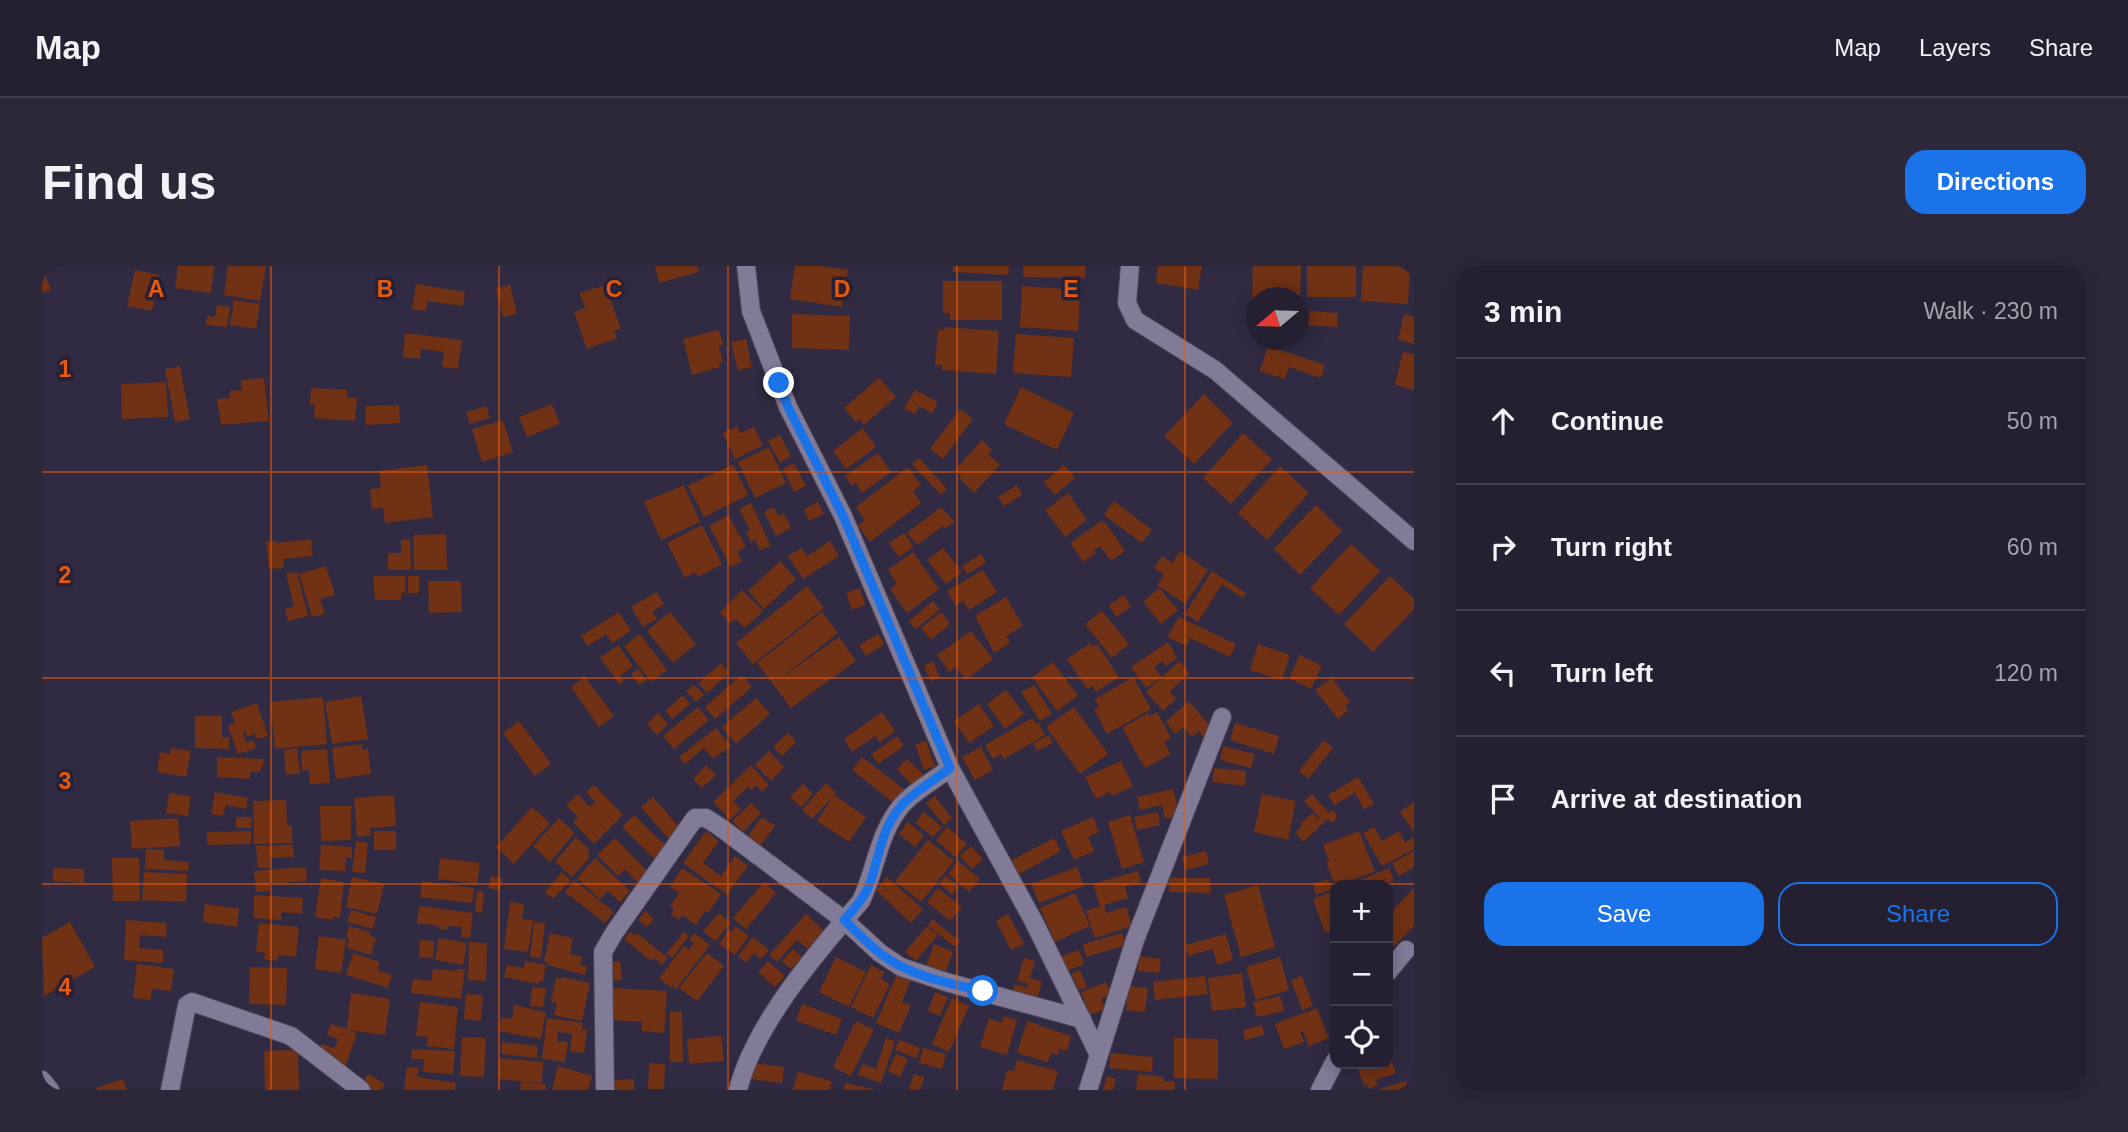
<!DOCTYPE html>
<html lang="en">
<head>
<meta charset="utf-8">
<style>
  :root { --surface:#242032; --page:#2c283a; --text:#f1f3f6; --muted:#a3a3ac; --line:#413e4d; --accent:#1a73e8 }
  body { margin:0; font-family:Helvetica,sans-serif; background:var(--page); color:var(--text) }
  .controls { position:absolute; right:21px; bottom:21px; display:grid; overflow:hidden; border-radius:14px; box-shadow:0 4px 18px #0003 }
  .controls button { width:63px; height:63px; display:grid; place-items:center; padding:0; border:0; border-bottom:2px solid var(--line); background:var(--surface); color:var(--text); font:35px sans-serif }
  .compass { position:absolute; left:1204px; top:21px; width:63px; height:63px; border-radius:50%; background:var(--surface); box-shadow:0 4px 18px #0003; rotate:251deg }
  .stop { position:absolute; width:21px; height:21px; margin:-16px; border:5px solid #1a73e8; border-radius:50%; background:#fff }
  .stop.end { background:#1a73e8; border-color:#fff; box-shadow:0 2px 7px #0008 }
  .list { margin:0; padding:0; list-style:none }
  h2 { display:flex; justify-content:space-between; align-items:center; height:91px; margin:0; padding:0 28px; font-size:30px }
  h2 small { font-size:23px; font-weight:400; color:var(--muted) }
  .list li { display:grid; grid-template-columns:46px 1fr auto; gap:21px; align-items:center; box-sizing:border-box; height:126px; padding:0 28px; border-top:2px solid var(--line) }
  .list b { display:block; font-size:26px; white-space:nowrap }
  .list em { font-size:23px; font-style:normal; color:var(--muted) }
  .actions { display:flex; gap:14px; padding:21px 28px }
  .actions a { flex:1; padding:16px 0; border:2px solid var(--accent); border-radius:21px; text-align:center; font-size:24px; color:var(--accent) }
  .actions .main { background:var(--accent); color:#fff }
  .icon { flex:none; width:38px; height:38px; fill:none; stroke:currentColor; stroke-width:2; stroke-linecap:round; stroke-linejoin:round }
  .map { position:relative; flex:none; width:1372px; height:824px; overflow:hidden; border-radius:21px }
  header { display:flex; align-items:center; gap:42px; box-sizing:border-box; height:98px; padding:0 35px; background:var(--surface); border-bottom:2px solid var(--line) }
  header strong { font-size:33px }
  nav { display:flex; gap:38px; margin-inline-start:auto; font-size:24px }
  .intro { display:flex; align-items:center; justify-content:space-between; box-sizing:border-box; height:168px; padding:0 42px }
  h1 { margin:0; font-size:49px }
  .button { padding:18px 32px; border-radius:21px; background:var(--accent); color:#fff; font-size:24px; font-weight:700 }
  main { display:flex; gap:42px; padding:0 42px }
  aside { flex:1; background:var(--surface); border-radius:21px; box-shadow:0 4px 18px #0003 }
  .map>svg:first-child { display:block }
  .building { fill:#713114 }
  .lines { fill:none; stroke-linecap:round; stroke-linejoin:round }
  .minor-casing { stroke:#4b465a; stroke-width:20 }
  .minor { stroke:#817b97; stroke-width:18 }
  .route { stroke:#1a73e8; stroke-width:9 }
  .grid { fill:none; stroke:#e8590c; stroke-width:2; stroke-opacity:0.55 }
  .grid-label { font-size:23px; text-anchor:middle; font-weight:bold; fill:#e8590c; stroke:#272137; stroke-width:7; stroke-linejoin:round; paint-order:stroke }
</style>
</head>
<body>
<header>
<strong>Map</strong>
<nav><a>Map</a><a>Layers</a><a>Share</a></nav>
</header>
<div class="intro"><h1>Find us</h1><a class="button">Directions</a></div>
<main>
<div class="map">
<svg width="1372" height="824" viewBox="0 0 1372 824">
  <rect width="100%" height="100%" fill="#302a42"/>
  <g class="building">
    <polygon points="0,0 9,24 0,27"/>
    <polygon points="136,0 172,0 169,27 133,22"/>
    <polygon points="186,0 224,0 218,35 182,29"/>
    <polygon points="613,0 655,0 657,6 617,17"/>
    <polygon points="753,0 779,0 806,4 800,41 748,33"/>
    <polygon points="911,0 967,0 966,9 911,6"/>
    <polygon points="981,0 1043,0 1043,12 981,11"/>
    <polygon points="1116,0 1160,0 1156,24 1114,17"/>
    <polygon points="1211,0 1259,0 1258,32 1210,31"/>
    <rect x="1265" y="0" width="49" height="31"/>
    <polygon points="1321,0 1368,0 1366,38 1319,35"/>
    <polygon points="93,4 118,9 110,45 85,40"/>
    <polygon points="901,15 960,15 960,54 908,54 908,47 901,47"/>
    <polygon points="374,18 423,26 421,40 385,35 384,45 370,43"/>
    <polygon points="468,19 475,48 461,51 454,22"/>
    <polygon points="563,19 579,63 572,65 575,72 545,83 532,46 543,42 538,27"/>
    <polygon points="980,20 1038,24 1036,65 978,61"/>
    <polygon points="192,34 218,38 214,63 188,59"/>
    <polygon points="175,39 188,41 185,61 164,59 165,50 173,51"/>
    <polygon points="1256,44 1296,47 1295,61 1261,59 1260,73 1256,73"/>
    <polygon points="750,48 808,50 807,84 750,82"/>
    <polygon points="1362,48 1372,51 1372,78 1356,74"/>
    <polygon points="903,61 957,65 954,108 900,104 900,99 893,99 896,64 903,64"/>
    <polygon points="677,64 681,79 677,80 681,96 677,97 678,101 650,109 641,73"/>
    <polygon points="363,67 420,74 416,103 400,101 402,86 379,83 378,93 361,91"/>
    <polygon points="974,68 1032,72 1029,111 971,107"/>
    <polygon points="704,73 710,101 696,105 689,76"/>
    <polygon points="1226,80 1283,99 1279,112 1247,101 1243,113 1218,105"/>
    <polygon points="1361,86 1372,88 1372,124 1353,119"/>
    <polygon points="138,100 148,153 133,156 123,103"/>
    <polygon points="222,112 227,155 179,159 175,133 188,132 187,125 200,124 199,114"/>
    <polygon points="837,112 854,131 822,159 817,153 814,156 802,142"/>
    <polygon points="124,116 126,151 80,153 79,118"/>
    <polygon points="979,121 1032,147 1015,184 962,158"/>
    <polygon points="269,122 305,124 305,131 315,132 313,155 272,152 273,139 268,139"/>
    <polygon points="873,124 896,136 890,147 877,140 874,148 862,143"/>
    <polygon points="1162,128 1191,157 1152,198 1122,170"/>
    <polygon points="510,138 518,158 485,171 477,151"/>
    <polygon points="357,139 358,157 324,159 323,140"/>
    <polygon points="444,140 448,152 428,158 424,146"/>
    <polygon points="918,143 931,153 901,193 888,183"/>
    <polygon points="461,154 471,186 440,196 430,163"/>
    <polygon points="695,160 698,167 712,161 721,179 693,193 681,167"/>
    <polygon points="821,162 834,181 804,203 791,185"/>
    <polygon points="1201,167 1230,193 1189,238 1161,212"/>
    <polygon points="738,169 749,190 738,197 726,175"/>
    <polygon points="940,174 950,184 946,188 958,199 932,227 917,212 919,210 913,204"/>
    <polygon points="727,181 744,217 713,232 696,196"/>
    <polygon points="836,187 849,206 820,227 814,217 810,220 803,210"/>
    <polygon points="877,192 905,223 899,229 870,198"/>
    <polygon points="752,197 764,220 752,226 741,203"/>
    <polygon points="691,198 706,229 662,251 646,220"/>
    <polygon points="385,199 391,251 343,257 341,242 330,243 328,223 339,222 337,205"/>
    <polygon points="1022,199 1033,212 1013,229 1002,216"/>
    <polygon points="1238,200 1267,227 1225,274 1196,247"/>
    <polygon points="866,201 879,219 871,226 879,237 828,276 816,259 823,254 814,241"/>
    <polygon points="642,219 658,256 619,274 602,236"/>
    <polygon points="975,219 980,229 962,240 956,231"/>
    <polygon points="1026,227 1045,254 1023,271 1003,244"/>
    <polygon points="1072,235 1110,264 1100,277 1062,249"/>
    <polygon points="776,236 782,248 767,255 762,243"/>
    <polygon points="709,237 729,280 718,284 713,274 709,276 704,266 708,264 697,243"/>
    <polygon points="1274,239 1300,265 1258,309 1232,283"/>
    <polygon points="732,241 736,250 742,247 749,262 734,270 722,246"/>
    <polygon points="899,241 913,256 903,263 901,260 875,279 865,267"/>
    <polygon points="686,249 704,281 695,286 700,295 689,301 667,260"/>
    <polygon points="1059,255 1063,256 1083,285 1069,295 1058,280 1052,284 1054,287 1041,296 1028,277"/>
    <polygon points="660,259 680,298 656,311 653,306 643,312 625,277"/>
    <polygon points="862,267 872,281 857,291 847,277"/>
    <polygon points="404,268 405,304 372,304 371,269"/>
    <polygon points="269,273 271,290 241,293 242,302 227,303 224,276 235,275 235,277"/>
    <polygon points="368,273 369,304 346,304 346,287 359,287 359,274"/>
    <polygon points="788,275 797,290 761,313 746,290 760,282 765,290"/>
    <polygon points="1309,278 1338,305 1297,349 1268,322"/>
    <polygon points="901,282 920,306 904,318 885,294"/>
    <polygon points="1138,285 1166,304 1143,338 1115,319 1122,309 1112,302 1120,290 1130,297"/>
    <polygon points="871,286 897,323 865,347 848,323 855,318 846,304"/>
    <polygon points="939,288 944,297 925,308 920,300"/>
    <polygon points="738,295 754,313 722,343 706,325"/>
    <polygon points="284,300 293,329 278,333 283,348 270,351 257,308"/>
    <polygon points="941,304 955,326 927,344 921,335 914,340 905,325"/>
    <polygon points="1170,305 1204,327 1201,332 1180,318 1156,356 1143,348"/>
    <polygon points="255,306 266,350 246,355 243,343 252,340 244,308"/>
    <polygon points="331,310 363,310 363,327 359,327 359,334 333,334"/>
    <rect x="366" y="310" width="11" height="17"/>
    <polygon points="1348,310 1372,333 1372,343 1331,386 1302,358"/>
    <polygon points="386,315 419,315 420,346 387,347"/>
    <polygon points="765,320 782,342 711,398 694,377"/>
    <polygon points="818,322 823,339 810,344 804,327"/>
    <polygon points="1117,322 1136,344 1119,358 1101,336"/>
    <polygon points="700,324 721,345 703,362 693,353 688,357 678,347"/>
    <polygon points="615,326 622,338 610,346 615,353 601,361 589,341"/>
    <polygon points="1082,329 1089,341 1074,351 1067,339"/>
    <polygon points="964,331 981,360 964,370 968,377 952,387 933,350"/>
    <polygon points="891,335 898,343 874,363 867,355"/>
    <polygon points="1060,345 1087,378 1070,392 1043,358"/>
    <polygon points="577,346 589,365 570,377 564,368 546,380 539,370"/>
    <polygon points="628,346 654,378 631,397 605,365"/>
    <polygon points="780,346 796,367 739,412 797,371 814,395 749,442 715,397"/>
    <polygon points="899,346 908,358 889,374 879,362"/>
    <polygon points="1137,351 1194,378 1188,391 1148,372 1145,380 1125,371"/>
    <polygon points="929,365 951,393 924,414 914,401 908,406 895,389"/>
    <polygon points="598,368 625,404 609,416 582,380"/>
    <polygon points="836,368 843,378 824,390 817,379"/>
    <polygon points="1126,376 1135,392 1124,400 1120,395 1112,401 1120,411 1104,422 1089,401"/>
    <polygon points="1048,377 1051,381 1055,378 1077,411 1054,426 1050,420 1045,423 1025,393"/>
    <polygon points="1216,378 1248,389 1240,414 1208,404"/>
    <polygon points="576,379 591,400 578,410 582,415 578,419 558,392"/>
    <polygon points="1258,389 1280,400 1269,423 1247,412"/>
    <polygon points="891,395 898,411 889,415 882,400"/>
    <polygon points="1137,395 1148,407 1128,425 1134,433 1121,445 1104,426"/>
    <polygon points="1011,396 1036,430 1015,445 990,411"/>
    <polygon points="679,397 687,407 665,427 656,417"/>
    <polygon points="596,403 605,414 597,419 589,408"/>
    <polygon points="699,409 710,421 673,453 663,441"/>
    <polygon points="543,411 572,450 557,461 529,421"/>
    <polygon points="1091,411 1109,443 1065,468 1052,443 1057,441 1053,433"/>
    <polygon points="1290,412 1308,436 1303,439 1307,444 1296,453 1273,424"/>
    <polygon points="652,419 662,429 654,436 644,425"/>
    <polygon points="992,419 1010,448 998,455 979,426"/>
    <polygon points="964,424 982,448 963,463 945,438"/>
    <polygon points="641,429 648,438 630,453 623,445"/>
    <polygon points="319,430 326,473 290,478 283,436"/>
    <polygon points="281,431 285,478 233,483 228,436"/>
    <polygon points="714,432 728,448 694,478 680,461"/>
    <polygon points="1147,435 1172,465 1162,473 1157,465 1150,471 1142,461 1133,468 1124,456"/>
    <polygon points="215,437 226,470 215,473 213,468 205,471 204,466 201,467 204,476 211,474 214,482 196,488 186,460 193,457 189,446"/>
    <polygon points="937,438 952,460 927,477 912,455"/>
    <polygon points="656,441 667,454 632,483 621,470"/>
    <polygon points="1032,441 1066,488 1038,508 1004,461"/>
    <polygon points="840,446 853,465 838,476 833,470 810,486 802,473"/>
    <polygon points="1115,446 1129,472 1122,476 1129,488 1103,502 1080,462 1106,447 1108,450"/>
    <polygon points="616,447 626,458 615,469 605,458"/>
    <polygon points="153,450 180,450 180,471 187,471 187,483 153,482"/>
    <polygon points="990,452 994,458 996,456 1003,469 962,493 959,488 951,493 943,479"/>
    <polygon points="477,455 509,498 493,510 461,467"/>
    <polygon points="1193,457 1237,470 1232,488 1188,474"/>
    <polygon points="674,462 689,480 671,493 662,482 643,498 637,491"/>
    <polygon points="746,467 754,476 740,490 731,481"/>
    <polygon points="1007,469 1011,477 995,485 991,477"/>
    <polygon points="855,470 862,480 836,498 829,488"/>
    <polygon points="1282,474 1291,482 1266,513 1257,505"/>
    <polygon points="884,475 893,500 882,504 873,478"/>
    <polygon points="320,478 320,484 326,483 329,508 294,513 290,482"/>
    <polygon points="1181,480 1213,488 1209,502 1178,494"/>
    <polygon points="939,481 951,504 933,514 920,491"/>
    <polygon points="129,482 149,485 144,511 115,506 118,486 128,488"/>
    <polygon points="255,482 258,507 244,509 242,484"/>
    <polygon points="285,483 288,517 268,518 267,504 260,504 259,485"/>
    <polygon points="727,485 742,501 729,515 713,499"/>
    <polygon points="175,491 222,493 221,501 219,501 218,506 208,506 208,513 175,511"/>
    <polygon points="820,491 863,524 853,538 810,504"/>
    <polygon points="865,493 882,509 871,520 855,503"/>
    <polygon points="1079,495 1091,520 1070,530 1068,526 1054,533 1043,511"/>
    <polygon points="664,499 674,509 660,522 651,513"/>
    <polygon points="709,499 727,519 720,526 714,519 709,524 706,521 691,535 699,543 688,554 671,536"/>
    <polygon points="1172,502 1204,505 1203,520 1170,516"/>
    <polygon points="1316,511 1332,538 1322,543 1313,527 1292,539 1286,529"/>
    <polygon points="784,517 794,527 770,553 760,544"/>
    <polygon points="761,518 771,528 759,541 748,531"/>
    <polygon points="552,519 581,549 552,578 531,556 536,551 524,539 536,528 548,541 553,536 544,526"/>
    <polygon points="1131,523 1138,549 1123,553 1120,539 1098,544 1095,531"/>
    <polygon points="173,526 206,532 204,543 184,539 181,550 169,548"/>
    <polygon points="127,527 149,530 146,550 124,547"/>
    <polygon points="1220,528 1254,535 1246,574 1212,566"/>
    <polygon points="1270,528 1287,547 1291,543 1296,550 1291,557 1286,553 1261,576 1253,566 1260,560 1258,558 1270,547 1276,553 1277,551 1262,535"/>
    <polygon points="352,529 354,560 328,562 329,569 315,571 312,532"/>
    <polygon points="792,529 824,551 807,576 775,555"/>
    <polygon points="893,530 910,552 902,559 884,537"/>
    <polygon points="611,531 643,568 631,578 599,541"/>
    <polygon points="244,534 245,560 250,560 250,577 212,578 211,535"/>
    <polygon points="1372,536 1372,566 1358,546"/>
    <polygon points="709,537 719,547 701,566 690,555"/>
    <polygon points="278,540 309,540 309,574 279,575"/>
    <polygon points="490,541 508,557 472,598 454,581"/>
    <polygon points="882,546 900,561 891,571 873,557"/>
    <polygon points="1116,546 1118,559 1095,564 1092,551"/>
    <polygon points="592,549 627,583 615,595 580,561"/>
    <polygon points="1088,549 1102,596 1080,603 1066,556"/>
    <polygon points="194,551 210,551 209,562 194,562"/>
    <polygon points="720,551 733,560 717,581 705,571"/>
    <polygon points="1051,551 1057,566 1046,571 1052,585 1032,594 1019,565"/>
    <polygon points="136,552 138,580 90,583 88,555"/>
    <polygon points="517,552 533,567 508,596 491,580"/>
    <polygon points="866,556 882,570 873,581 857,568"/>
    <polygon points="905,561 925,578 913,591 894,574"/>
    <polygon points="1332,561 1340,575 1357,565 1363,576 1372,571 1372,583 1340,600 1321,567"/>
    <polygon points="209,565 209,578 165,579 165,566"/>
    <rect x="332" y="565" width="22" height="19"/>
    <polygon points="664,565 677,575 661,597 679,610 693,590 706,600 685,629 641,597"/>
    <polygon points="1317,565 1333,606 1293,619 1284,596 1287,595 1281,579"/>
    <polygon points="534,571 548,584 545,588 548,591 530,611 513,596"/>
    <polygon points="573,572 606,606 595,616 583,603 576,610 555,589"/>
    <polygon points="1012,572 1019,585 977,608 970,594"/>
    <polygon points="886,574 912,595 879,636 853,615"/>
    <polygon points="314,575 326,577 323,607 310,606"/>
    <polygon points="251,579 252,591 228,592 228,602 216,602 214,580"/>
    <polygon points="279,579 310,581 310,592 304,592 303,605 277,604"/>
    <polygon points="929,580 941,593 930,603 918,590"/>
    <polygon points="104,583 122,584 122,594 147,596 146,605 103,603"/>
    <polygon points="1164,585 1167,598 1143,604 1140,591"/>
    <polygon points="1372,585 1372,601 1357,610 1350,597"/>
    <polygon points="70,592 97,592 98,635 71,635"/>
    <polygon points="398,592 438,597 435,618 396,613"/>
    <polygon points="553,592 588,625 578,636 566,625 558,633 535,612"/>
    <polygon points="916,595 938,613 927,626 906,608"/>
    <polygon points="264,601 265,615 227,618 228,625 214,626 212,605"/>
    <polygon points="1035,601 1042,620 997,637 989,618"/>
    <polygon points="11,602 42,603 42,617 11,615"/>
    <polygon points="640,602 679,628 666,647 663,645 654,659 640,649 637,654 629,648 632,643 628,640 637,627 628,621"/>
    <polygon points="1347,602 1352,615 1340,619 1312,619 1311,617"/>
    <polygon points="1096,605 1099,616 1083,621 1086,632 1062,639 1064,647 1084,641 1090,660 1053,672 1044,645 1058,640 1051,618"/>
    <polygon points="102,606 145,608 144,636 100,634"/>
    <polygon points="520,606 529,614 511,633 503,626"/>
    <polygon points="449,610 461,613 457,625 446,622"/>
    <polygon points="904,610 917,621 910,629 897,617"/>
    <polygon points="310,611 342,618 335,648 304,641"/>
    <polygon points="845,611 881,643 869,657 834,624"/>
    <polygon points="279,612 302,616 298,652 291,651 291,654 273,651"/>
    <polygon points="1127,612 1168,612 1169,627 1127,626"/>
    <polygon points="1286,613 1290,623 1274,629 1271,618"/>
    <polygon points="532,614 572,646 563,657 523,626"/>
    <polygon points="380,615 432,622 430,637 378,631"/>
    <polygon points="722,616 734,627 704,663 691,652"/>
    <polygon points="1216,619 1233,681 1199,691 1182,629"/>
    <polygon points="896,622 920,641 908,655 885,636"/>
    <polygon points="1372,622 1372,660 1349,683 1346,680 1346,649"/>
    <polygon points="1293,624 1293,664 1283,667 1271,633"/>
    <polygon points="435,625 442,626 440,647 433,646"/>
    <polygon points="1033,627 1048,660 1013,676 998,642"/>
    <polygon points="212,629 261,632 260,648 240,646 239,654 212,652"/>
    <polygon points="468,636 482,638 480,653 491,654 486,686 462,683"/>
    <polygon points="163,638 197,643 195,661 161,656"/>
    <polygon points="377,640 431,647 428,672 419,671 420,661 406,660 406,664 397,663 397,660 375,657"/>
    <polygon points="309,644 334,651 331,663 305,656"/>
    <polygon points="603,645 612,653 605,661 596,654"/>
    <polygon points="677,647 689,657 673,675 661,665"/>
    <polygon points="764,648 782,665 766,683 755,674 735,696 727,689"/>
    <polygon points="966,648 982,678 969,684 954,655"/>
    <polygon points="890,653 918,675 913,681 886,660"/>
    <polygon points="84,654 125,657 124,671 98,669 97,682 121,684 121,697 82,694"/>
    <polygon points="28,656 53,701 2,730 0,672"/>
    <polygon points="492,656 503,657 499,692 488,691"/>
    <polygon points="217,657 257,661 254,691 236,689 235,695 222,693 223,687 214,686"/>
    <polygon points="307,660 328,666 328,670 334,672 329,689 305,682 307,673 304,671"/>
    <polygon points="693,660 707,670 693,689 677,678 687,663 690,666"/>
    <polygon points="885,660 896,669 874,695 863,686"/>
    <polygon points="588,666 593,670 595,667 626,692 620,699 612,692 609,695 582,673"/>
    <polygon points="642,666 647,670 630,692 624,688"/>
    <polygon points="508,667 531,672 528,688 540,691 538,699 545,700 543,709 505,699 505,696 502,695"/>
    <polygon points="652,667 668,679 634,723 631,720 629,722 617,712 642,680 647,684 652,677 647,673"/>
    <polygon points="1080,667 1084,679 1044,691 1041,678"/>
    <polygon points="1184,668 1191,694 1175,699 1171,683 1146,690 1143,679"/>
    <polygon points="277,670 304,674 299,707 273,703"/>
    <polygon points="711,671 727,684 719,693 712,687 704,697 696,690"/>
    <polygon points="397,672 425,677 421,699 393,694"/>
    <polygon points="378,674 392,675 391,692 377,691"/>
    <polygon points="427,676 445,677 444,715 426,714"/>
    <polygon points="892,678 911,686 901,712 882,705"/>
    <polygon points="751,683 760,691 749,703 740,695"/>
    <polygon points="1037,684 1042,698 1025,705 1020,690"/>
    <polygon points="311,687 338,696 336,704 350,709 346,722 304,709"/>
    <polygon points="665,687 682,700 655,735 637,722"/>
    <polygon points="1097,690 1119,693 1117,707 1096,705"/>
    <polygon points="794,691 824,706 807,741 777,726"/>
    <polygon points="1238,691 1247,724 1214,734 1204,701"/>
    <polygon points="982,692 993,695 988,712 1000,716 996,731 984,727 982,735 969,731 973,718 985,722 986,718 975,715"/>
    <polygon points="483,695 504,699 501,716 497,715 496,718 462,711 465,699 482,702"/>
    <polygon points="578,695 580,714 569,715 567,696"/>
    <polygon points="726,695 743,710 733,721 716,706"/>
    <polygon points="95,698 132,703 129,725 110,723 109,734 91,732"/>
    <polygon points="829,699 842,706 839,713 848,718 831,752 809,741"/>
    <polygon points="208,701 245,702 244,739 207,738"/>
    <polygon points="391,703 414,705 415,703 423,703 419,733 369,727 371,713 389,715"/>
    <polygon points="1038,704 1045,721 1037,724 1029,708"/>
    <polygon points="1200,707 1204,741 1170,745 1166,712"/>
    <polygon points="855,708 869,714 860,736 869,740 857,767 834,757"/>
    <polygon points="1163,710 1166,728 1113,734 1111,716"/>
    <polygon points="1260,710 1271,740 1260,744 1249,714"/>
    <polygon points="520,711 548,717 540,755 512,749 515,737 509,736 514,712 519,713"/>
    <polygon points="1064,716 1070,729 1059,733 1063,743 1048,749 1039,726"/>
    <polygon points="1086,720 1106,722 1103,746 1084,744"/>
    <polygon points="490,721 504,722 501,741 488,740"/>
    <polygon points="570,722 625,725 622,767 600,765 600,756 569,754"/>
    <polygon points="893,726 906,731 898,750 886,745"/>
    <polygon points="309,727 348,733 343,769 306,764 315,767 303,802 275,789 279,778 293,782 296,773 285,769 289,758 305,763"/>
    <polygon points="424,728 441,729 439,755 422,753"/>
    <polygon points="1238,730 1242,745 1215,751 1211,736"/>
    <polygon points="910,732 927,740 907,786 890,778"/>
    <polygon points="378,736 416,741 412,783 384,780 386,771 374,770"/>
    <polygon points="760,738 800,753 794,769 754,755"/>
    <polygon points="472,739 504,746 499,773 457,765 459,751 470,753"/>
    <polygon points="1275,742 1287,772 1267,780 1261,765 1258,766 1262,776 1242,783 1233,758"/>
    <polygon points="628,745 640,746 641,796 628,796"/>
    <polygon points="962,750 975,754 965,789 938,781 947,752 960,757"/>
    <polygon points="505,752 541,757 540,763 545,764 542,787 528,785 530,768 516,766 515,775 526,776 523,796 500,793"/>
    <polygon points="814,755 832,764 809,810 791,801"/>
    <polygon points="985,755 1029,770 1025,785 1017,783 1016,789 1009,787 1006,796 975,787"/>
    <polygon points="1220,759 1222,769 1203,774 1201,764"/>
    <polygon points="679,770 682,795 647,798 645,773"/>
    <polygon points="420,771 444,772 442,811 418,810"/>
    <polygon points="844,772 853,775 839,817 816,809 820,798 834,803"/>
    <polygon points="1132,772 1176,773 1176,813 1132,812"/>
    <polygon points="857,774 879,782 874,792 853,784"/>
    <polygon points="460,776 496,780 495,792 459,788"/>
    <polygon points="881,782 904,788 900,803 877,797"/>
    <polygon points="370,783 413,785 411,808 381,806 382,793 369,793"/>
    <polygon points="256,784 257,824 223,824 222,785"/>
    <polygon points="1346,785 1354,807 1334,814 1336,819 1327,823 1325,818 1322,819 1314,798 1346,798"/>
    <polygon points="1069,787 1111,791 1110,806 1067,802"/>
    <polygon points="854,788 866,793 858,811 846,805"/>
    <polygon points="457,792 501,796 500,817 456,813"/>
    <polygon points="975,794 1016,805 1011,824 960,824 965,804 972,805"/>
    <polygon points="607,797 623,798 622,823 606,823"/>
    <polygon points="709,797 742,801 740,817 707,813"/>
    <polygon points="516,800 550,810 546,824 510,824"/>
    <polygon points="365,801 377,802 375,811 414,817 413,824 362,824"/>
    <polygon points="756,806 790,815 787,824 751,824"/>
    <polygon points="326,808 343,818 339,824 326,824 319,819"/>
    <polygon points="872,808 882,811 878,824 867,823"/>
    <polygon points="1096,808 1122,811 1122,815 1133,816 1132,824 1094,824"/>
    <polygon points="1065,810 1074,813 1071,824 1061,824"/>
    <polygon points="81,813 85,824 55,824 54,822"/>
    <polygon points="592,813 592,824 571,824 571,814"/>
    <polygon points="479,815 504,819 504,824 478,824"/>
    <polygon points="1364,815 1366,824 1337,824 1337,823"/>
    <polygon points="803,817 831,823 831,824 802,824"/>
  </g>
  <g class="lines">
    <g class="minor-casing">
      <g id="minor">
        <polyline points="704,0 709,45 746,141 801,250 908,502 992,656 1056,787"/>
        <polyline points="1088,0 1085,37 1093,54 1173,104 1372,275"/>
        <polyline points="1346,706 1364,684"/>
        <polyline points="0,814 8,824"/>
        <polyline points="128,824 145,739 150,736 249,770 319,824"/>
        <polyline points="563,824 561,686 572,667 653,552 664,552 678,561 802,654 838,687 859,701 904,716 1040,753"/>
        <path d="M696 824C712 759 775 686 819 635 834 604 836 567 860 539 872 525 893 514 908 502"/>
        <polyline points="1046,824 1093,674 1180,451"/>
        <polyline points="1278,824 1293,795"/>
      </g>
    </g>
    <use href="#minor" class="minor"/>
  </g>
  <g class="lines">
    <path class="route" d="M737 117 746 141 801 250 908 502C893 514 873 525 860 539 840 561 838 587 829 614 824 630 813 642 802 654 814 665 826 678 839 688 868 710 906 717 941 725"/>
  </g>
  <path class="grid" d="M229 0V824M457 0V824M686 0V824M915 0V824M1143 0V824M0 206H1372M0 412H1372M0 618H1372"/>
  <g class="grid-label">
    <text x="114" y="31">A</text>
    <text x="343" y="31">B</text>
    <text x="572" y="31">C</text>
    <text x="800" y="31">D</text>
    <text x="1029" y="31">E</text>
    <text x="23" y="111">1</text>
    <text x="23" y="317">2</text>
    <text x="23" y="523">3</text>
    <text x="23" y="729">4</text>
  </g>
</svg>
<div class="controls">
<button>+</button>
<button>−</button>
<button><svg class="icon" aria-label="locate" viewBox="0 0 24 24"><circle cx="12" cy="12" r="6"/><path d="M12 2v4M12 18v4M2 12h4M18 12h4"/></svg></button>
</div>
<svg class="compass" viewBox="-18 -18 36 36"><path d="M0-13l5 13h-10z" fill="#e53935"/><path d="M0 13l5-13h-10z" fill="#a3a3ac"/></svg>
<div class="stop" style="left:941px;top:725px"></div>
<div class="stop end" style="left:737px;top:117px"></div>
</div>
<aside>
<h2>3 min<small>Walk · 230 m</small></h2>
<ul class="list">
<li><svg class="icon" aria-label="ahead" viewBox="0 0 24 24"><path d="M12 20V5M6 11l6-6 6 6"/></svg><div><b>Continue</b></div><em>50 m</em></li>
<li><svg class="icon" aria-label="right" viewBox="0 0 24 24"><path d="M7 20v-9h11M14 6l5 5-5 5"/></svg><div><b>Turn right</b></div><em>60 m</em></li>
<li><svg class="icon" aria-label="left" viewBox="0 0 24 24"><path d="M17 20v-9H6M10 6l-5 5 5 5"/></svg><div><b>Turn left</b></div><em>120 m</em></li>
<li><svg class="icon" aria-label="arrive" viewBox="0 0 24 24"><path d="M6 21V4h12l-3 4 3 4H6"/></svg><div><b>Arrive at destination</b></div></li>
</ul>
<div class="actions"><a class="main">Save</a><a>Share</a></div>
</aside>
</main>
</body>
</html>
